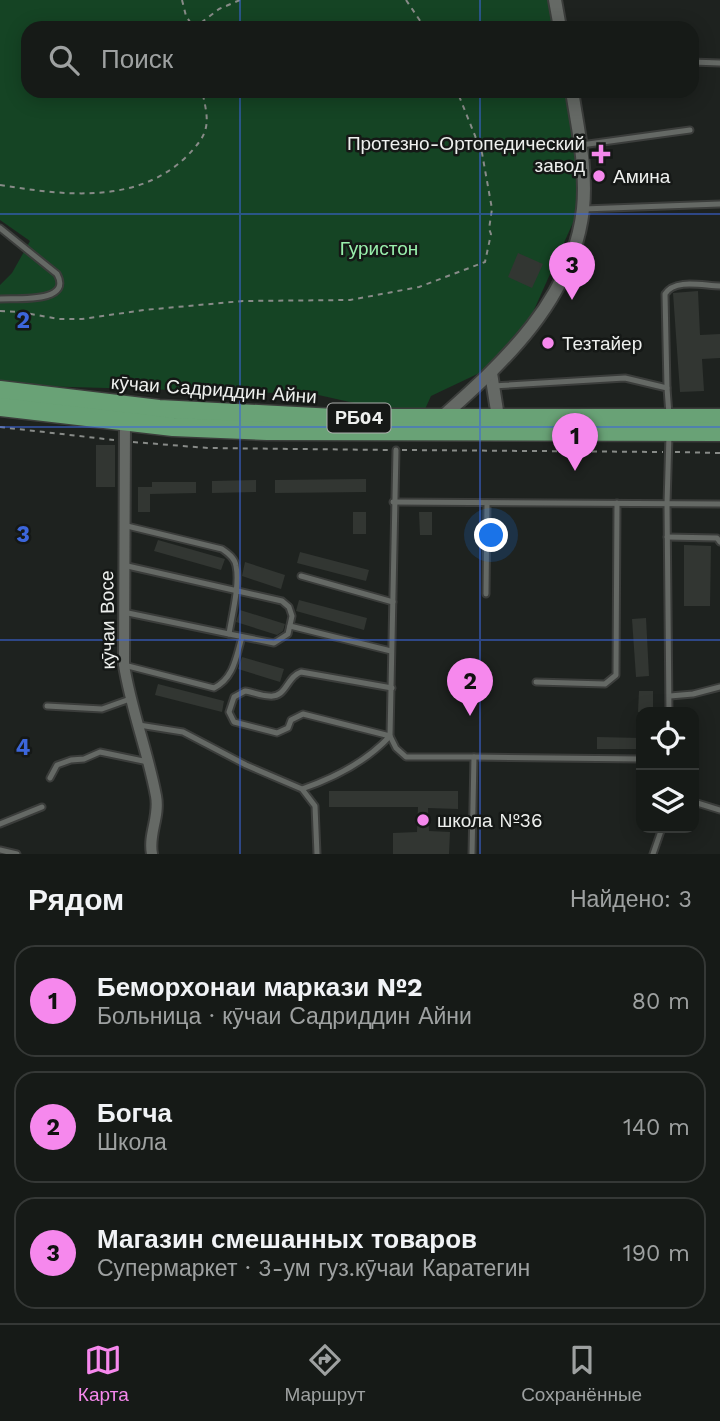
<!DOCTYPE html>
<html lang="ru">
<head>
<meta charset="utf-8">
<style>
  :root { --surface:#161a17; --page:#1f2320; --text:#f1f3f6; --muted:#9ea1a1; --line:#353836; --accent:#f688ed }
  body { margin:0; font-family:"Work Sans",sans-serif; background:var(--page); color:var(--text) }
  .controls { position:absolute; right:21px; bottom:21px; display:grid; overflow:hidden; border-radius:14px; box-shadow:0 4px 18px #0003 }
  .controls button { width:63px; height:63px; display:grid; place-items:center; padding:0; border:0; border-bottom:2px solid var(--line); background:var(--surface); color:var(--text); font:35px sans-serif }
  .you { position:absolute; left:492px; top:536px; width:24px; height:24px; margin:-18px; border:5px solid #fff; border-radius:50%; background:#1a73e8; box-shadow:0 0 0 10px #1a73e833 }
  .badge { display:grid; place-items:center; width:46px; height:46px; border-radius:50%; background:var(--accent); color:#111; font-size:23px; font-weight:700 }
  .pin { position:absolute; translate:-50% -58px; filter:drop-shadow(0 2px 4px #0008) }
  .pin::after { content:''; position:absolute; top:37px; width:24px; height:21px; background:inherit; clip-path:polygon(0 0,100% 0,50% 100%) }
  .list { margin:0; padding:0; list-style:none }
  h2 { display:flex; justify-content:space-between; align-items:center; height:91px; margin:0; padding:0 28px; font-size:30px }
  h2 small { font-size:23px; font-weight:400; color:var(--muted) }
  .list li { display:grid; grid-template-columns:46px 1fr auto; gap:21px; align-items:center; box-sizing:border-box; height:112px; margin:0 14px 14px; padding:0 14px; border:2px solid var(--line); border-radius:21px }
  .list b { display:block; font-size:26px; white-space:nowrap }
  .list p { margin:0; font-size:23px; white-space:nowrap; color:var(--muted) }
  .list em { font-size:23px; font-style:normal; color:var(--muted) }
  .icon { flex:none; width:38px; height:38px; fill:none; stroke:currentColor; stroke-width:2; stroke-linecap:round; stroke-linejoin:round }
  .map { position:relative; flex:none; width:720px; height:854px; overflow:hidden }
  .search { position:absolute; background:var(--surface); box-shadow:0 4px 18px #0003; left:21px; right:21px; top:21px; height:77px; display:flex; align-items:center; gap:18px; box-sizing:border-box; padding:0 24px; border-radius:21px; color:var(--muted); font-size:26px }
  .sheet { height:469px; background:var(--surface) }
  nav { display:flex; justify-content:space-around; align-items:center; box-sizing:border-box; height:98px; border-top:2px solid var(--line); background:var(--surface); font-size:19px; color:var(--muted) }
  nav a { display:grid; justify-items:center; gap:4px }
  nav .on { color:var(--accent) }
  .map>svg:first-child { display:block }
  .green { fill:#154424 }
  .building { fill:#323632 }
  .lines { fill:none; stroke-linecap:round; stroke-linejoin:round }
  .service-casing { stroke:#3b3d3b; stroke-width:9 }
  .minor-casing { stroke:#3b3d3b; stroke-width:14 }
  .tertiary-casing { stroke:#3b3d3b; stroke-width:16 }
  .trunk-casing { stroke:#3b3d3b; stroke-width:21 }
  .path { stroke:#888b88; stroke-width:2; stroke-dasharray:5 5; stroke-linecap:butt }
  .service { stroke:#656965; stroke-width:5 }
  .minor { stroke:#656965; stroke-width:10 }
  .tertiary { stroke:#656965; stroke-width:12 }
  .trunk { stroke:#69a276; stroke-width:18 }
  .grid { fill:none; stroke:#3c66db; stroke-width:2; stroke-opacity:0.55 }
  .poi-dot { fill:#f688ed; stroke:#151816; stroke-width:2.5 }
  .labels { text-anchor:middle; stroke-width:5; stroke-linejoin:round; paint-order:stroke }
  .shield { fill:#151816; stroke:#adafad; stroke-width:2 }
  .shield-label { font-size:18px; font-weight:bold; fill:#eef0ee }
  .poi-label { font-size:19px; fill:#eef0ee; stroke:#151816; text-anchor:start }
  .park-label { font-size:19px; fill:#99efac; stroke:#151816 }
  .street-label { font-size:19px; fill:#eef0ee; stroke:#151816 }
  .grid-label { font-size:23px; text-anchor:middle; font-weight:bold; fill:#3c66db; stroke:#151816; stroke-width:5; stroke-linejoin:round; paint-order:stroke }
</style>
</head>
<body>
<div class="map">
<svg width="720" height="854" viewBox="0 0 720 854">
  <rect width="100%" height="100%" fill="#1e221f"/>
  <polygon class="green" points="0,0 553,0 558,28 28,28 28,91 570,91 588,189 513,357 431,396 421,418 314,394 0,385 0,285 12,273 30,241 0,220"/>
  <g class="building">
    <polygon points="518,253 543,264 532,288 508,277"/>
    <polygon points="698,291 700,335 720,334 720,358 702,359 704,391 680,392 673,293"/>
    <rect x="96" y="445" width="19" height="42"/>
    <polygon points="366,479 366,492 275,493 275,480"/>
    <polygon points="256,480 256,492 212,493 212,481"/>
    <polygon points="152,482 196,482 196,493 150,494 150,512 138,512 138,487 152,487"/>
    <rect x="353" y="512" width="13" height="22"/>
    <polygon points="419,512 432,512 432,535 420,535"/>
    <polygon points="158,540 225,559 221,570 154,551"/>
    <polygon points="684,545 711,546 710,606 684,606"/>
    <polygon points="300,552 369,570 366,581 297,563"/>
    <polygon points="245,562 285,575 281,589 242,576"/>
    <polygon points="299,600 367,618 364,630 296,611"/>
    <polygon points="240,610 285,624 283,631 277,635 236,622"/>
    <polygon points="646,618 649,676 636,677 632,619"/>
    <polygon points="242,657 284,669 280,682 238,669"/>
    <polygon points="158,684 224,701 222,712 155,695"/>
    <polygon points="639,691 653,691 653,712 638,712"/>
    <polygon points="597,737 641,738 641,749 597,749"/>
    <polygon points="329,791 458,791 458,809 428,808 429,831 450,832 449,854 393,854 393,833 417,832 418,807 329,807"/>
  </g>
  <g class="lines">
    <g class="service-casing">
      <g id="service">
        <polyline points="692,62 720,63"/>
        <polyline points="581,145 690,130"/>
        <polyline points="583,209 720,204"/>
        <path d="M0 228 57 274C73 303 17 298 0 299"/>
        <polyline points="493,386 625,378 667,388 669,415"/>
        <path d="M667 388 665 294C675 278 704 286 720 286"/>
        <polyline points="396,450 390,736 396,748 406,757 474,757 472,854"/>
        <polyline points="393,502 720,504"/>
        <path d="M123 525 222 549C228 553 235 558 236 566 240 584 232 615 229 634L274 643 288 634 292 616 289 607 282 601 123 565"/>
        <polyline points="667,537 717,538 720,542"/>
        <polyline points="301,576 393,602"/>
        <polyline points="486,594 487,503"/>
        <polyline points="123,612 229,634"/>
        <polyline points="290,626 391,651"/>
        <path d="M124 665 214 688C234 678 236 657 242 637"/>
        <polyline points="536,682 605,684 616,675 617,503"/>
        <polyline points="670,696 693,694 720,687"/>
        <polyline points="47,706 102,709 130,699"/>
        <polyline points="669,712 667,504 669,435"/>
        <polyline points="139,725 183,732 246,765 302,789 315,806 317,854"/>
        <polyline points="474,757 641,759"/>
        <polyline points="50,778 57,765 71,760 84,759 100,752 148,762"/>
        <path d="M302 789C334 778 367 761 390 736L303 714 291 720 288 728 277 733 234 722 229 712 234 697 245 691C253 692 261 696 269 696 287 698 286 677 301 672L392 688"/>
        <polyline points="694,802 720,810"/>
        <polyline points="0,824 42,807"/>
        <polyline points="0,850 17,854"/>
        <polyline points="653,854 662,828"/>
      </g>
    </g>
    <g class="minor-casing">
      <path id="minor" d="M125 422 124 665C131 710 148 752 156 796 160 817 148 834 152 854"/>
    </g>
    <g class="tertiary-casing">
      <g id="tertiary">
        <polyline points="555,0 560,28"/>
        <polyline points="491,373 498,417"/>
        <path d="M441 418C504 362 573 299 583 209 587 169 578 130 572 91"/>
      </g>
    </g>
    <g class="trunk-casing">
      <g id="trunk">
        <polyline points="0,390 159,409 335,418 720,418"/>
        <polyline points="0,407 173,427 267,431 720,432"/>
      </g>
    </g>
    <g class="path">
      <polyline points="182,0 186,16 194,28 219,9 240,0"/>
      <polyline points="406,0 425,28"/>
      <path d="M0 185C62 195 135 205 185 158 210 133 210 125 202 91"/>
      <polyline points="0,311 20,312 59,319 82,319 144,310 243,301 350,300 419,287 485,262 491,234 489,229 492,209 482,153 457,91"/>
      <polyline points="0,427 114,440"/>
      <polyline points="133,442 208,448 390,450"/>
      <polyline points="402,450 663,452"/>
      <polyline points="675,452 720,453"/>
    </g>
    <use href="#service" class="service"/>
    <use href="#minor" class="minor"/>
    <use href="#tertiary" class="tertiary"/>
    <use href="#trunk" class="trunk"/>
  </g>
  <path class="grid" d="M240 0V28M480 0V28M240 91V854M480 91V854M0 214H720M0 427H720M0 640H720"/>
  <g class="poi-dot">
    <path d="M597.5 143.5h7v7h7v7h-7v7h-7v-7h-7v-7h7z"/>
    <circle cx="599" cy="176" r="7"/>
    <circle cx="548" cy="343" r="7"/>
    <circle cx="423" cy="820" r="7"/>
  </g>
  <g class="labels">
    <rect class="shield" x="327.5" y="403.5" width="63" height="29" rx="5"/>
    <g class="shield-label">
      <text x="359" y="424">РБ04</text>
    </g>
    <g class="poi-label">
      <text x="585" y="150" text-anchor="end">Протезно-Ортопедический<tspan x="585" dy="22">завод</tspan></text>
      <text x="613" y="183">Амина</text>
      <text x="562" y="350">Тезтайер</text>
      <text x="437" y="827">школа №36</text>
    </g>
    <g class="park-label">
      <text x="379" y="255">Гуристон</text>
    </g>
    <g class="street-label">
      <text transform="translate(214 389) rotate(4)" y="7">кӯчаи Садриддин Айни</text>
      <text transform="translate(107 620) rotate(-91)" y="7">кӯчаи Восе</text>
    </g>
  </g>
  <g class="grid-label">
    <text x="23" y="328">2</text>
    <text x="23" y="542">3</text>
    <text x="23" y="755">4</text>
  </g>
</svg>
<div class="controls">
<button><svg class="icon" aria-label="locate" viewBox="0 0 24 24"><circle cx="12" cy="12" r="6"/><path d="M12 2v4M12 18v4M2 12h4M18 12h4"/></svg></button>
<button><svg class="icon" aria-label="layers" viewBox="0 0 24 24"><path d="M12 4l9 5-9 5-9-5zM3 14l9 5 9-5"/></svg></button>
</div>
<div class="you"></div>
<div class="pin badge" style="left:575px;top:471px">1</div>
<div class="pin badge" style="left:470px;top:716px">2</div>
<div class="pin badge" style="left:572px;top:300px">3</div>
<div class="search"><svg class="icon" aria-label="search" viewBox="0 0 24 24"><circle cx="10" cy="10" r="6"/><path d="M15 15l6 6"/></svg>Поиск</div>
</div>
<section class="sheet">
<h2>Рядом<small>Найдено: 3</small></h2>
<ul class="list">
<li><span class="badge">1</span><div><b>Беморхонаи маркази №2</b><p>Больница · кӯчаи Садриддин Айни</p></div><em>80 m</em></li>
<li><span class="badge">2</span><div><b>Богча</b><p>Школа</p></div><em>140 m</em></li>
<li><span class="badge">3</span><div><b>Магазин смешанных товаров</b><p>Супермаркет · 3-ум гуз.кӯчаи Каратегин</p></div><em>190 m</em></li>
</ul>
</section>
<nav>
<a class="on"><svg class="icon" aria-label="map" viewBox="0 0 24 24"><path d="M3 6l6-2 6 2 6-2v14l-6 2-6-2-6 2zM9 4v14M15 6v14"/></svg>Карта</a>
<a><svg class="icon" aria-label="directions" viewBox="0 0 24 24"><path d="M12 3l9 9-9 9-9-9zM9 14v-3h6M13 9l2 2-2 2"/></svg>Маршрут</a>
<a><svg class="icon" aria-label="saved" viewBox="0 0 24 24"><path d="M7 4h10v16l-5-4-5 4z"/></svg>Сохранённые</a>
</nav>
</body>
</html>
